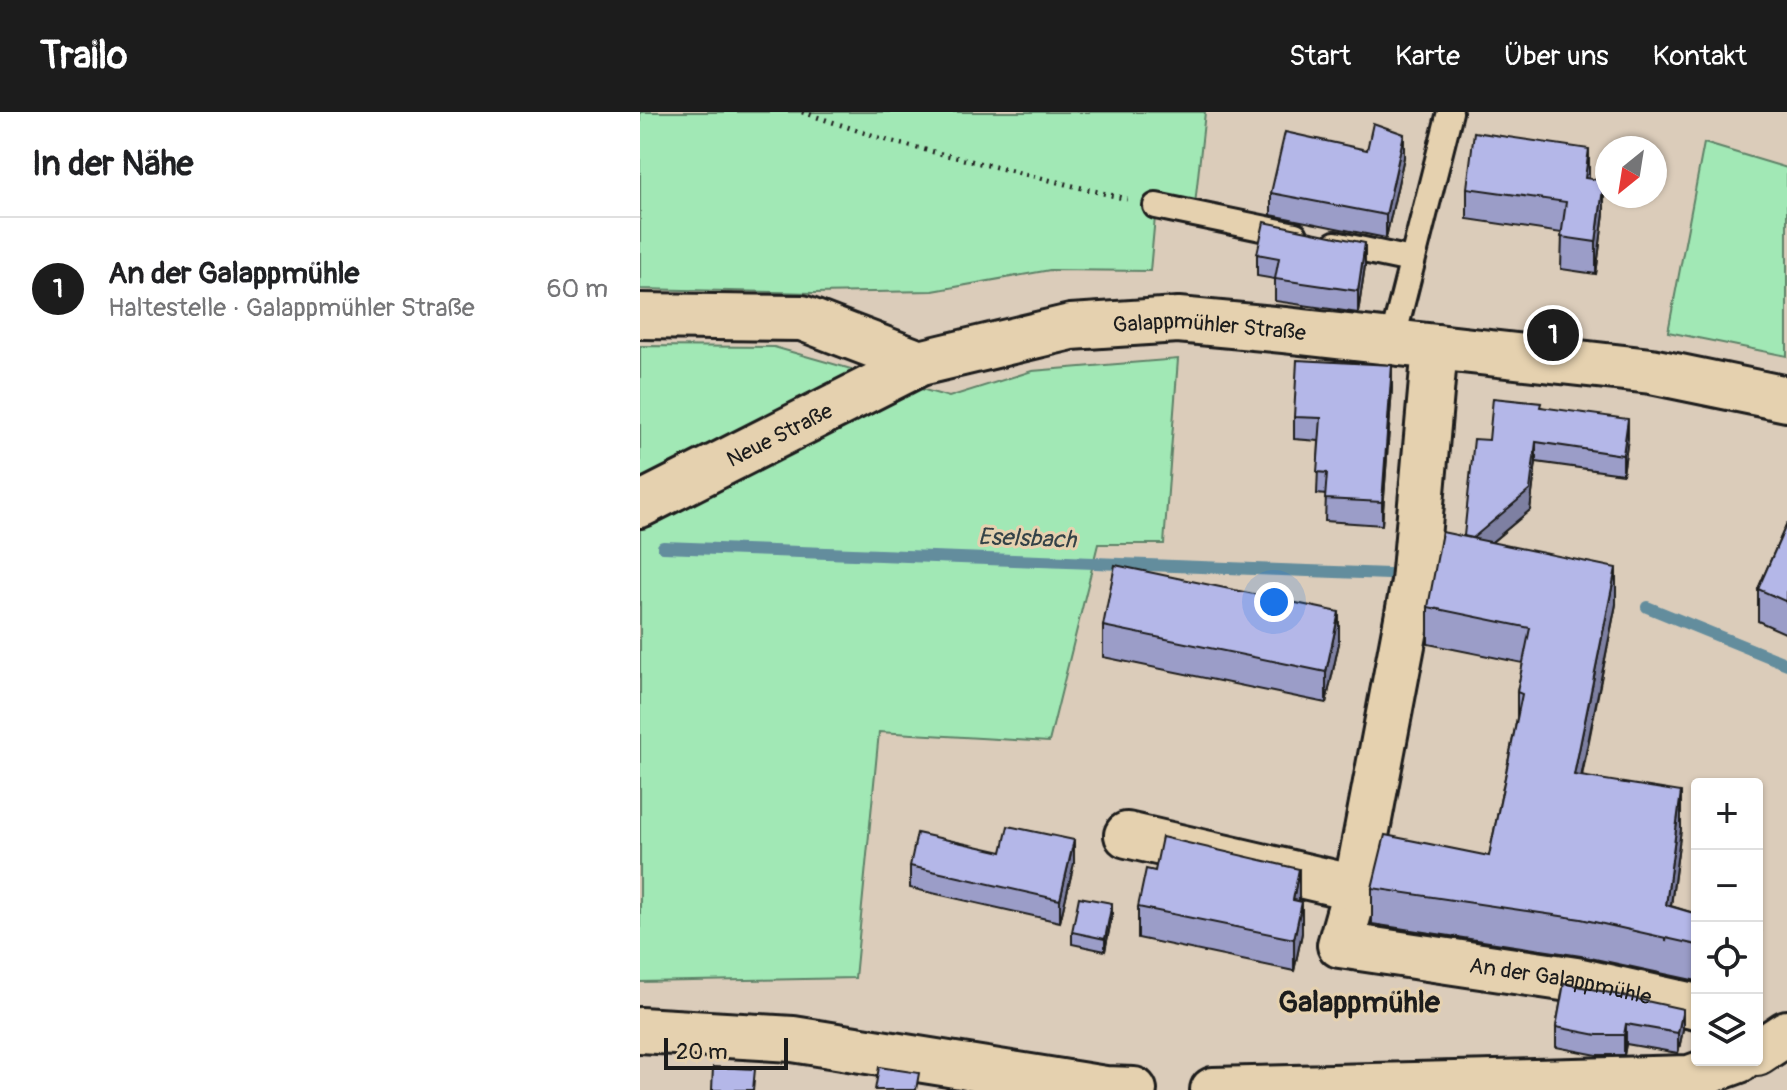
<!DOCTYPE html>
<html lang="de">
<head>
<meta charset="utf-8">
<style>
  :root { --surface:#fff; --page:#f6f6f6; --text:#202124; --muted:#757577; --line:#e0e0e0; --accent:#1c1c1c }
  body { margin:0; font-family:Pangolin,sans-serif; background:var(--page); color:var(--text) }
  .controls { position:absolute; right:24px; bottom:24px; display:grid; overflow:hidden; border-radius:8px; box-shadow:0 2px 6px #0004 }
  .controls button { width:72px; height:72px; display:grid; place-items:center; padding:0; border:0; border-bottom:2px solid var(--line); background:var(--surface); color:var(--text); font:40px sans-serif }
  .compass { position:absolute; left:955px; top:24px; width:72px; height:72px; border-radius:50%; background:var(--surface); box-shadow:0 2px 6px #0004; rotate:210deg }
  .scale { position:absolute; left:24px; bottom:20px; width:124px; box-sizing:border-box; padding-left:8px; border:4px solid #1c1c1c; border-top:0; font-size:22px; line-height:28px; white-space:nowrap; color:#1c1c1c; -webkit-text-stroke:6px #e5d1af; paint-order:stroke }
  .you { position:absolute; left:634px; top:490px; width:28px; height:28px; margin:-20px; border:6px solid #fff; border-radius:50%; background:#1a73e8; box-shadow:0 0 0 12px #1a73e833 }
  .badge { display:grid; place-items:center; width:52px; height:52px; border-radius:50%; background:var(--accent); color:#fff; font-size:26px; font-weight:700 }
  .pin { position:absolute; translate:-50% -50%; border:4px solid #fff; box-shadow:0 2px 8px #0006 }
  .list { margin:0; padding:0; list-style:none }
  h2 { display:flex; justify-content:space-between; align-items:center; height:104px; margin:0; padding:0 32px; font-size:34px }
  h2 small { font-size:26px; font-weight:400; color:var(--muted) }
  .list li { display:grid; grid-template-columns:52px 1fr auto; gap:24px; align-items:center; box-sizing:border-box; height:144px; padding:0 32px; border-top:2px solid var(--line) }
  .list b { display:block; font-size:30px; white-space:nowrap }
  .list p { margin:0; font-size:26px; white-space:nowrap; color:var(--muted) }
  .list em { font-size:26px; font-style:normal; color:var(--muted) }
  .icon { flex:none; width:44px; height:44px; fill:none; stroke:currentColor; stroke-width:2; stroke-linecap:round; stroke-linejoin:round }
  .map { position:relative; flex:none; width:1147px; height:978px; overflow:hidden }
  header { display:flex; align-items:center; gap:48px; box-sizing:border-box; height:112px; padding:0 40px; background:var(--accent); color:#fff }
  header strong { font-size:38px }
  nav { display:flex; gap:44px; margin-inline-start:auto; font-size:28px }
  main { display:flex }
  aside { flex:1; background:var(--surface) }
  .map>svg:first-child { display:block }
  .green { fill:#a1e8b5; stroke:#5e8268; stroke-width:2 }
  .lines { fill:none; stroke-linecap:round; stroke-linejoin:round }
  .stream { stroke:#638d9d; stroke-width:12 }
  .lane-casing { stroke:#1c1c1c; stroke-width:30 }
  .street-casing { stroke:#1c1c1c; stroke-width:50 }
  .secondary-casing { stroke:#1c1c1c; stroke-width:50 }
  .path { stroke:#1c1c1c; stroke-width:5; stroke-dasharray:2 6; stroke-linecap:butt }
  .lane { stroke:#e5d1af; stroke-width:24 }
  .street { stroke:#e5d1af; stroke-width:44 }
  .secondary { stroke:#e5d1af; stroke-width:44 }
  .wall { fill:#9b9dc8; stroke:#1c1c1c; stroke-width:2 }
  .shaded-wall { fill:#7e80a2; stroke:#1c1c1c; stroke-width:2 }
  .building { fill:#b4b7e8; stroke:#1c1c1c; stroke-width:2 }
  .labels { text-anchor:middle; stroke-width:6; stroke-linejoin:round; paint-order:stroke }
  .street-label { font-size:22px; fill:#1c1c1c; stroke:#e5d1af }
  .water-label { font-size:24px; font-style:italic; fill:#344247; stroke:#e5d1af }
  .district-label { font-size:30px; font-weight:bold; fill:#1c1c1c; stroke:#e5d1af }
</style>
</head>
<body>
<header>
<strong>Trailo</strong>
<nav><a>Start</a><a>Karte</a><a>Über uns</a><a>Kontakt</a></nav>
</header>
<main>
<aside>
<h2>In der Nähe<small></small></h2>
<ul class="list">
<li><span class="badge">1</span><div><b>An der Galappmühle</b><p>Haltestelle · Galappmühler Straße</p></div><em>60 m</em></li>
</ul>
</aside>
<div class="map">
<svg width="1147" height="978" viewBox="0 0 1147 978">
  <rect width="100%" height="100%" fill="#dbccba"/>
  <filter id="ink" filterUnits="userSpaceOnUse"><feTurbulence type="fractalNoise" baseFrequency=".0125" numOctaves="2"/><feDisplacementMap in="SourceGraphic" scale="16" xChannelSelector="R" yChannelSelector="G"/><feConvolveMatrix kernelMatrix="1 2 1 2 8 2 1 2 1" color-interpolation-filters="sRGB"/></filter>
  <g filter="url(#ink)">
    <g class="green">
      <polygon points="0,0 565,0 554,102 516,94 510,159 410,158 293,179 173,181 0,177"/>
      <polygon points="1064,31 1147,56 1147,244 1028,220"/>
      <polygon points="0,234 134,235 309,285 392,259 538,247 524,432 458,432 409,630 239,620 215,866 0,870"/>
    </g>
    <g class="lines">
      <g class="stream">
        <polyline points="23,435 749,462"/>
        <polyline points="1007,495 1147,552"/>
      </g>
      <g class="lane-casing">
        <g id="lane">
          <polyline points="516,94 655,123"/>
          <polyline points="695,132 771,148"/>
          <polyline points="752,230 810,0"/>
        </g>
      </g>
      <g class="street-casing">
        <g id="street">
          <path id="s1" d="M795 235 774 470 716 776 700 833 936 868 1057 895"/>
          <polyline points="487,723 716,776"/>
          <polyline points="0,918 153,927 465,977 494,978"/>
          <polyline points="1117,941 1147,921"/>
          <polyline points="573,978 1050,966 1099,948"/>
        </g>
      </g>
      <g class="secondary-casing">
        <g id="secondary">
          <polyline points="0,204 162,206 280,251"/>
          <path id="s2" d="M0 393 280 251 431 215 538 208 644 218 1011 259 1147 287"/>
        </g>
      </g>
      <polyline class="path" points="162,0 253,30 487,87"/>
      <use href="#lane" class="lane"/>
      <use href="#street" class="street"/>
      <use href="#secondary" class="secondary"/>
    </g>
    <g class="wall">
      <polygon points="727,38 764,45 746,126 631,103 631,81"/>
      <polygon points="949,67 964,101 956,162 921,157 922,121 827,107 827,76"/>
      <polygon points="617,142 725,154 718,201 635,189 635,167 617,164"/>
      <polygon points="752,276 742,413 685,409 686,383 677,382 679,329 654,327 654,305"/>
      <polygon points="901,295 988,326 983,362 896,350 890,398 852,430 976,492 942,664 1041,717 1031,794 1057,802 1057,869 941,844 732,812 732,776 849,744 877,606 877,580 883,551 788,532 788,495 824,424"/>
      <polygon points="1147,411 1147,522 1118,509 1118,477"/>
      <polygon points="463,514 699,531 686,591 463,545"/>
      <polygon points="362,740 434,751 420,810 270,776 270,754"/>
      <polygon points="659,789 662,821 654,859 498,826 498,795"/>
      <polygon points="472,803 465,839 432,832 432,820"/>
      <polygon points="924,871 1043,918 1038,941 986,932 984,943 957,943 916,935 916,915"/>
    </g>
    <g class="shaded-wall">
      <polygon points="764,22 764,45 746,126 746,103"/>
      <polygon points="949,37 949,68 945,66"/>
      <polygon points="964,69 964,101 956,162 956,130"/>
      <polygon points="725,131 725,154 718,201 718,179"/>
      <polygon points="752,253 752,276 742,413 742,390"/>
      <polygon points="988,307 988,326 983,362 983,343"/>
      <polygon points="896,330 896,350 890,398 823,454 823,434"/>
      <polygon points="976,456 976,492 934,700 934,663"/>
      <polygon points="699,500 699,531 686,591 686,560"/>
      <polygon points="1041,680 1041,717 1026,830 1026,793"/>
      <polygon points="434,728 434,751 420,810 420,788"/>
      <polygon points="659,757 659,789 653,788"/>
      <polygon points="662,790 662,821 654,859 654,827"/>
      <polygon points="472,791 472,803 465,839 465,827"/>
      <polygon points="1121,820 1121,857 1117,871 1117,834"/>
      <polygon points="1043,897 1043,918 1038,941 1038,921"/>
      <polygon points="986,912 986,932 984,943 984,923"/>
    </g>
    <g class="building">
      <polygon points="733,11 764,22 746,103 631,81 645,20 727,38"/>
      <polygon points="834,20 949,37 945,66 964,69 956,130 921,125 926,90 827,76"/>
      <polygon points="624,110 725,131 718,179 635,167 639,146 617,142"/>
      <polygon points="657,248 752,253 742,390 685,387 687,361 677,360 681,306 654,305"/>
      <polygon points="853,286 901,291 900,295 988,307 983,343 896,330 890,378 833,426 824,424 834,327 849,328"/>
      <polygon points="1147,411 1147,490 1118,477"/>
      <polygon points="802,420 976,456 934,663 1041,680 1026,793 1057,802 1057,833 941,807 732,776 745,723 849,744 882,582 877,580 890,516 788,495"/>
      <polygon points="475,453 699,500 686,560 463,514"/>
      <polygon points="368,714 434,728 420,788 270,754 277,721 362,740"/>
      <polygon points="522,725 659,757 653,788 662,790 654,827 498,795 506,757 515,759"/>
      <polygon points="439,785 472,791 465,827 432,820"/>
      <polygon points="1117,819 1121,820 1117,834"/>
      <polygon points="924,871 1043,897 1038,921 986,912 984,923 957,923 916,915"/>
      <polygon points="73,955 115,957 113,978 72,978"/>
      <polygon points="239,955 279,961 276,978 235,978"/>
    </g>
  </g>
  <g class="labels">
    <g class="street-label">
      <text dy="8" stroke="none"><textPath href="#s2" startOffset="608">Galappmühler Straße</textPath></text>
      <text dy="8" stroke="none"><textPath href="#s2" startOffset="156">Neue Straße</textPath></text>
      <text dy="8" stroke="none"><textPath href="#s1" startOffset="830">An der Galappmühle</textPath></text>
    </g>
    <g class="water-label">
      <text transform="translate(387 426) rotate(2)" y="8">Eselsbach</text>
    </g>
    <g class="district-label">
      <text x="719" y="900">Galappmühle</text>
    </g>
  </g>
</svg>
<div class="controls">
<button>+</button>
<button>−</button>
<button><svg class="icon" aria-label="locate" viewBox="0 0 24 24"><circle cx="12" cy="12" r="6"/><path d="M12 2v4M12 18v4M2 12h4M18 12h4"/></svg></button>
<button><svg class="icon" aria-label="layers" viewBox="0 0 24 24"><path d="M12 4l9 5-9 5-9-5zM3 14l9 5 9-5"/></svg></button>
</div>
<svg class="compass" viewBox="-18 -18 36 36"><path d="M0-13l5 13h-10z" fill="#e53935"/><path d="M0 13l5-13h-10z" fill="#757577"/></svg>
<div class="scale">20 m</div>
<div class="you"></div>
<div class="pin badge" style="left:913px;top:223px">1</div>
</div>
</main>
</body>
</html>
